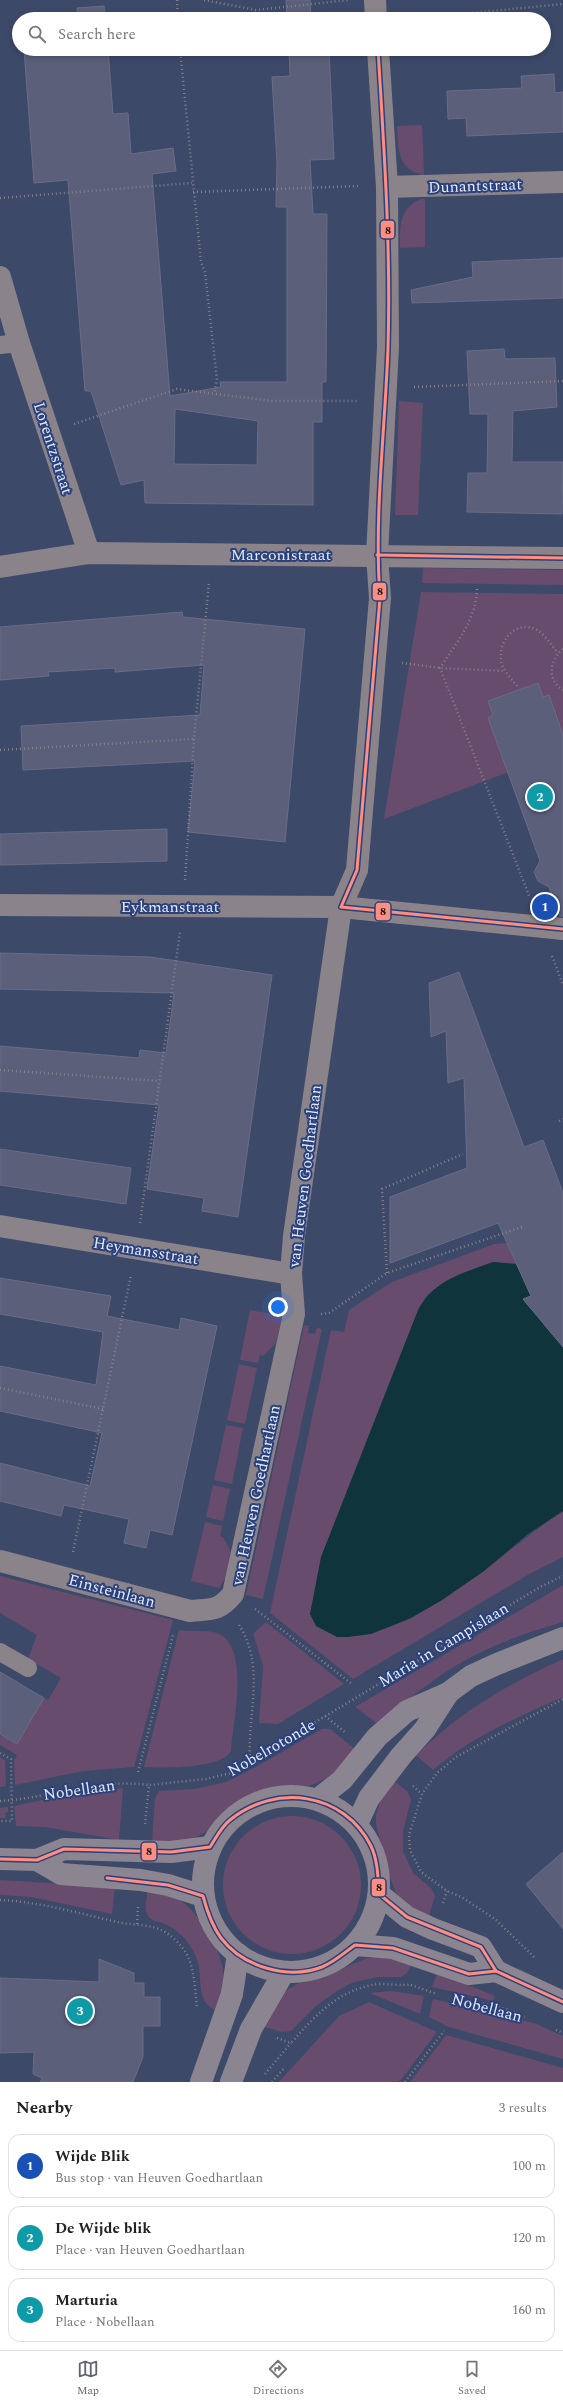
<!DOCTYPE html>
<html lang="en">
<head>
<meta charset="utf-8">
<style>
  :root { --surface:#fff; --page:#f2f2f2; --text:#222; --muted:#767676; --line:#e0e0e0; --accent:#5f636c }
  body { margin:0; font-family:Spectral,serif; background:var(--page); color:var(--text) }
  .you { position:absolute; left:278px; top:1307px; width:14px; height:14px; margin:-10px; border:3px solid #fff; border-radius:50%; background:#1a73e8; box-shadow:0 0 0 6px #1a73e833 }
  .badge { display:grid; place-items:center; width:26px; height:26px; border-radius:50%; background:var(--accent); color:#fff; font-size:13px; font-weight:700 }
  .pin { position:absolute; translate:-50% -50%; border:2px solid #fff; box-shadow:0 1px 4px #0006 }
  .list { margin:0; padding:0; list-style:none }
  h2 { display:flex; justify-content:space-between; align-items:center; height:52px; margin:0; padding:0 16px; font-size:17px }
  h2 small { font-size:13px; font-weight:400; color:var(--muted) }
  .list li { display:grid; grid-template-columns:26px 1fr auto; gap:12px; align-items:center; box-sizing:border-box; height:64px; margin:0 8px 8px; padding:0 8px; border:1px solid var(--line); border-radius:12px }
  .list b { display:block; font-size:15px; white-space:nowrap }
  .list p { margin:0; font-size:13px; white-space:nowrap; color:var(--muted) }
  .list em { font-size:13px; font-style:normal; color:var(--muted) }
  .icon { flex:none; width:22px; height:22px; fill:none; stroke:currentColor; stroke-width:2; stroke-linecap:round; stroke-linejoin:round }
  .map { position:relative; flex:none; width:563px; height:2082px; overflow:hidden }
  .search { position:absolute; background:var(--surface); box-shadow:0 2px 6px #0003; left:12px; right:12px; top:12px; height:44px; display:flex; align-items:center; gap:10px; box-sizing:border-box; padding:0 14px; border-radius:22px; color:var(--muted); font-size:15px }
  .sheet { height:268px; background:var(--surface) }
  nav { display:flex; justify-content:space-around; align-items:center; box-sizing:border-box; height:56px; border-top:1px solid var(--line); background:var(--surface); font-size:11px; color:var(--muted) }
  nav a { display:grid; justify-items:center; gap:2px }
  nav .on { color:var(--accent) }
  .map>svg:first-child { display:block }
  .green { fill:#674c6d }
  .water { fill:#0f343c }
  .building { fill:#5b5f7a; stroke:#686d87; fill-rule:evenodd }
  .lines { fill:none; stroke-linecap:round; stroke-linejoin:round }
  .path { stroke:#84818a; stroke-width:2.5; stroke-dasharray:1 3; stroke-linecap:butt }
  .lane { stroke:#8a838a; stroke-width:18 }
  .street { stroke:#8a838a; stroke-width:22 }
  .secondary { stroke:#8b8591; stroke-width:22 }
  .bus-1-casing { stroke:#2b417b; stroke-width:6 }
  .bus-1 { stroke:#ff8e80; stroke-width:3 }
  .labels { text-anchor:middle; stroke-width:4; stroke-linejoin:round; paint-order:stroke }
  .street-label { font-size:16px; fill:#e4eaf8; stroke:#2b417b }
  .line-badge { stroke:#2b417b; stroke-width:1.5 }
  .pale-badge-label { font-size:11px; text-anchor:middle; font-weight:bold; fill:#111 }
</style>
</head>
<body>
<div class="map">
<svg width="563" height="2082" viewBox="0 0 563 2082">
  <rect width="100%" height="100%" fill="#3d4969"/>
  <g class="green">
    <path d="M422 125 424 175C397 171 398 147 397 126Z"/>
    <path d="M421 199H425V247L400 248C400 227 398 209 421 199Z"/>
    <polygon points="399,401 423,403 418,515 395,515"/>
    <polygon points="423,568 563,570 563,585 422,583"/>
    <polygon points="421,592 563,594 563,766 511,771 384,819"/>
    <path d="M507 1243 516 1264 493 1262 433 1290 425 1297 321 1557 317 1583 337 1637C416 1639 500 1553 563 1511V1557L531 1573 353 1679 270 1613 331 1330 344 1332 349 1310 392 1282 494 1244Z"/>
    <polygon points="250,1310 282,1316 276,1343 263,1356 260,1355 258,1363 240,1360"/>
    <polygon points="304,1325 309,1326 308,1333 315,1334 317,1328 322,1329 263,1599 246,1595"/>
    <polygon points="239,1364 257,1368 245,1424 227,1420"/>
    <polygon points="226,1425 243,1428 232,1484 214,1480"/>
    <polygon points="213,1485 230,1489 223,1521 206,1517"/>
    <polygon points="205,1522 222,1526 220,1536 223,1537 231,1552 226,1577 219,1588 191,1581"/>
    <polygon points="0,1576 173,1620 134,1767 83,1771 15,1785 14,1760 17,1755 0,1745 0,1735 17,1744 44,1698 48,1700 61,1678 28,1659 37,1635 0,1613"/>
    <path d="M563 1585V1622C482 1645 441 1669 379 1725L355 1707Z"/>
    <polygon points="266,1622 344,1684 278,1724 259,1723 263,1666 253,1634"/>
    <path d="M179 1630C191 1632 208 1629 219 1634 250 1648 233 1724 231 1751 222 1769 162 1768 144 1767Z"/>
    <path d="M563 1659V1697C518 1717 471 1737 433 1770L416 1755C461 1711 506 1685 563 1659Z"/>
    <path d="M322 1729H330L356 1750C344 1763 333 1776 316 1783 295 1792 272 1787 251 1797 227 1808 212 1835 185 1841 175 1843 163 1841 152 1842L155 1798 159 1791 194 1789 226 1782 254 1768Z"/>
    <polygon points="0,1757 5,1760 6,1786 0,1787"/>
    <polygon points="393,1780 408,1792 411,1800 403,1831 403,1851 413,1873 431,1888 435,1896 428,1919 400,1899 396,1893 388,1872 376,1824 376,1815 381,1798"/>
    <polygon points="123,1788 119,1840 45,1827 16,1826 14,1806 85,1791"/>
    <polygon points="8,1807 8,1812 5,1813 6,1818 0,1818 0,1808"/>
    <circle cx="292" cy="1885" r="69"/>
    <polygon points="0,1880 115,1887 112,1914 31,1897 0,1895"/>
    <path d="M148 1889C156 1892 166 1893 174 1897 197 1907 224 1953 224 1978 224 1988 220 2000 217 2011 195 2001 203 1983 198 1963 194 1947 181 1931 165 1924 158 1921 151 1922 147 1914 144 1907 147 1897 148 1889Z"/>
    <polygon points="380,1957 392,1958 412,1964 407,1973 401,1977 378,1977 354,1982 340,1989 317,2005 291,2031 282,2032 260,2026 285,1991 297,1984 333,1973 367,1958"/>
    <polygon points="437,1973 495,1996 493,2001 432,1987"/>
    <polygon points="391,1991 424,1996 420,2014 370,1993"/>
    <polygon points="433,1999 534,2023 563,2036 563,2059 449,2027 429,2017"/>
    <polygon points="369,2002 437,2032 401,2080 398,2082 279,2082 339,2016"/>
    <polygon points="446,2035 563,2068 563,2082 410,2082"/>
  </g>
  <path class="water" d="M493 1262 516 1264 531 1296 523 1300 535 1314 545 1311 544 1325 554 1337 563 1334V1511L528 1534 484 1571 442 1600 411 1618 371 1634 347 1637H337L316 1626 310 1614 321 1557 418 1310C434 1280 463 1273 493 1262Z"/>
  <g class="building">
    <polygon points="286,0 310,0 311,19 287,19"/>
    <polygon points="104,6 105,19 78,19 77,8"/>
    <path d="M24 49H108L113 114 128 113 131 154 173 148 176 171 152 174 170 396 221 387 220 382H287V207H276L277 163 272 77 290 76 289 49H329L334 159 310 160 313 214H327L326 382H322V422H313V505L145 503 144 480 121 485 91 391H85L68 180 34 183ZM175 409 258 421 257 465 174 464Z"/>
    <polygon points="554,74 555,93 563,92 563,132 467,136 466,118 448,119 447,91 522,88 521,76"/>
    <polygon points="563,258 563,298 412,303 411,290 473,277 472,262"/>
    <polygon points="504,349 505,359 555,358 557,407 513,411 512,462 563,462 562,514 467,512 468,473 487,473 488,414 470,414 467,351"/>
    <polygon points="182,612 183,617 305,629 285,842 188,832 195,761 23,770 21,726 200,715 204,665 115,672 115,668 48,672 49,676 0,680 0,627"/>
    <polygon points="538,683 543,697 549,695 563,735 563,916 560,916 549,887 538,881 534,872 540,861 488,718 493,715 488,701"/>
    <polygon points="167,829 167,861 0,865 0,834"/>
    <polygon points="0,953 150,957 272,975 238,1217 202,1211 204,1198 147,1189 159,1105 0,1091 0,1046 139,1058 140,1050 166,1053 174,993 0,989"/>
    <polygon points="459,972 524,1147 543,1140 563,1193 563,1347 523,1299 531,1296 498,1223 390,1263 390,1197 467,1168 464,1078 448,1083 446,1031 431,1037 429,983"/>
    <polygon points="0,1149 131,1168 126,1204 0,1185"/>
    <polygon points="0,1278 111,1296 107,1316 179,1330 181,1318 217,1326 172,1535 150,1530 146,1548 124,1543 129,1519 64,1505 61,1516 0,1501 0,1463 90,1486 102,1433 0,1411 0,1366 96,1385 103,1332 0,1314"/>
    <polygon points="0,1672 44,1698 17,1744 0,1734"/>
    <polygon points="563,1852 563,1929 526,1884"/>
    <polygon points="99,1959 134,1973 134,1983 144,1983 144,1997 160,1997 160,2026 143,2026 143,2057 133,2082 40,2082 42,2078 33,2074 34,2052 0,2053 0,1978 99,1982"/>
  </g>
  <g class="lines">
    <g class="path">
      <polyline points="177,0 178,19"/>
      <polyline points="204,0 256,10 349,0"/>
      <polyline points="421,18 563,4"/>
      <polyline points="180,49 201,262 205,272 217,380 214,394"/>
      <polyline points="193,192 359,186"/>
      <polyline points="0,198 192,183"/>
      <polyline points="414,387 563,381"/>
      <polyline points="74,424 177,389 272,401 359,401"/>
      <path d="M477 589C476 620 457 642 440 668L530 898"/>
      <path d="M563 649C550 659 546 680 563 690"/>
      <polyline points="402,663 440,668 505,671"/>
      <path d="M517 686C511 678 502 670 501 660 498 640 517 619 537 630 545 635 552 646 558 653"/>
      <polyline points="0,750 194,739"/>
      <polyline points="185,880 194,739 209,582"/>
      <polyline points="552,956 563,985"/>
      <polyline points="0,1070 159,1081"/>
      <polyline points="559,1121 563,1119"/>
      <polyline points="140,1223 180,932"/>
      <polyline points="387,1273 382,1189 463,1154"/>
      <polyline points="321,1314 329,1313 387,1273 522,1227"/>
      <polyline points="0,1388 103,1409"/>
      <polyline points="73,1552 131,1275"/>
      <polyline points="255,1609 352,1684"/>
      <path d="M239 1625C266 1666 247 1715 250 1761"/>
      <polyline points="325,1716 346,1733"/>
      <polyline points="0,1753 11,1759 12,1821 0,1821"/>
      <polyline points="138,1772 173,1635"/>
      <polyline points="413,1786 422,1794"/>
      <path d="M0 1801C52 1798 93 1778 149 1785"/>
      <polyline points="145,1824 149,1785 206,1779 231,1773 540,1587 563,1576"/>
      <path d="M0 1900C40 1902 78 1913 117 1922 130 1925 145 1924 159 1929 169 1933 180 1943 186 1953 195 1969 195 1991 197 2009"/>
      <polyline points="443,1903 447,1891"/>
      <polyline points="137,1924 138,1907"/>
      <polyline points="534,1957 495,1919 463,1898 447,1891 421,1872 410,1850 409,1835 422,1794 437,1773 456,1757 563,1699"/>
      <polyline points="411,1985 437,1994"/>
      <polyline points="475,2002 506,2009 525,2017"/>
      <polyline points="556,2030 563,2033"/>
      <path d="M277 2038 291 2043C314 2017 336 1992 372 1985 383 1982 404 1987 411 1984"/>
      <polyline points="265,2074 291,2043"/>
      <polyline points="272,2082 285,2067"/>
      <polyline points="405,2082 444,2031"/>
    </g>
    <g class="lane">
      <polyline points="0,345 19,343"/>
      <polyline points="0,1652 28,1668"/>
    </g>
    <g class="street">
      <polyline points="375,0 376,19"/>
      <polyline points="387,187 563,182"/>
      <polyline points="0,277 19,343 89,553"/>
      <polyline points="0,567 89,553 563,558"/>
      <polyline points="0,905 341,907 563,929"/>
      <polyline points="0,1226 291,1274"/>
      <path d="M0 1561 190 1611C211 1609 218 1612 233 1594L294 1314 291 1274 294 1236 341 907 357 870 380 598 377 555 388 347 387 187 378 49"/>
    </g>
    <g class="secondary">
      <circle cx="291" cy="1884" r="88"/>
      <polyline points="318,1799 342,1780 377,1737 407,1711 448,1693 471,1676 497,1664 563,1638"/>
      <polyline points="357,1824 369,1798 401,1756 425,1729 448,1693"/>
      <polyline points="0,1859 37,1860 64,1849 171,1852 210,1847"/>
      <polyline points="37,1860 61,1874 141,1880 168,1885 203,1896"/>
      <polyline points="379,1894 407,1917 433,1929 481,1947 496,1971"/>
      <polyline points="355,1945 393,1948 469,1974 496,1971 563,2002"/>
      <polyline points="201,2082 232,1994 238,1954"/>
      <polyline points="231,2082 251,2029 284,1972"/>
    </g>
    <g class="bus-1-casing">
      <g id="bus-1">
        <path d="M378 49C384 148 391 248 388 348 385 431 374 515 380 598L357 870 341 907 563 929"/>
        <polyline points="377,555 563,558"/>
        <path d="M0 1859 37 1860 64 1849 171 1852 210 1847C216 1838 221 1827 230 1820 275 1783 344 1792 371 1846 378 1861 378 1878 379 1894L407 1917 481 1947 496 1971"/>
        <path d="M107 1878 168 1885 203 1896C207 1911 212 1926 221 1938 243 1967 288 1980 322 1967 334 1962 344 1953 355 1945L393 1948 469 1974 496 1971 563 2002"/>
      </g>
    </g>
    <use href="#bus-1" class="bus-1"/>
  </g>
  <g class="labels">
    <g class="street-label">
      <text transform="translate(475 185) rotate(-2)" y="6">Dunantstraat</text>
      <text transform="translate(54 448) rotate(72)" y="6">Lorentzstraat</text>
      <text x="281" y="560">Marconistraat</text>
      <text x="170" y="912">Eykmanstraat</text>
      <text transform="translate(304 1176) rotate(-83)" y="6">van Heuven Goedhartlaan</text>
      <text transform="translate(146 1250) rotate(9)" y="6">Heymansstraat</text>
      <text transform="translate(255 1495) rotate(-78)" y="6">van Heuven Goedhartlaan</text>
      <text transform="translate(112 1590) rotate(15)" y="6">Einsteinlaan</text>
      <text transform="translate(443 1644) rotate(-31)" y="6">Maria in Campislaan</text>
      <text transform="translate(271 1747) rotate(-30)" y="6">Nobelrotonde</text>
      <text transform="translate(79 1789) rotate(-8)" y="6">Nobellaan</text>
      <text transform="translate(487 2007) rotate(15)" y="6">Nobellaan</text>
    </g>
  </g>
  <g class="line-badge">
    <rect x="380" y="220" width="15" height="19" rx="4" fill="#ff8e80"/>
    <rect x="372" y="582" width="15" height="19" rx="4" fill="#ff8e80"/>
    <rect x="375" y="902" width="16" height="19" rx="4" fill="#ff8e80"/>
    <rect x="141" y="1842" width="16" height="19" rx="4" fill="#ff8e80"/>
    <rect x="371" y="1878" width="15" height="19" rx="4" fill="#ff8e80"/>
  </g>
  <g class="pale-badge-label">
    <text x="388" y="234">8</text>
    <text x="380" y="595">8</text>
    <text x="383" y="915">8</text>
    <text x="149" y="1855">8</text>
    <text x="379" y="1891">8</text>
  </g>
</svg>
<div class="you"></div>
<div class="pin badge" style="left:545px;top:907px;background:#1a4fb4">1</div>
<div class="pin badge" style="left:540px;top:797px;background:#0f9aa8">2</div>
<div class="pin badge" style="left:80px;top:2011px;background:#0f9aa8">3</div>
<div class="search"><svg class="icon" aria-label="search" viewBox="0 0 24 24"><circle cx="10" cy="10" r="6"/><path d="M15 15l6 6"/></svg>Search here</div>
</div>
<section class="sheet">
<h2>Nearby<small>3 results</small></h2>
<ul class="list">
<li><span class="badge" style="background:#1a4fb4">1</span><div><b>Wijde Blik</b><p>Bus stop · van Heuven Goedhartlaan</p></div><em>100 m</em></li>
<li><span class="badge" style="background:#0f9aa8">2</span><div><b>De Wijde blik</b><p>Place · van Heuven Goedhartlaan</p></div><em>120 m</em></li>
<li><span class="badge" style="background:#0f9aa8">3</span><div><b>Marturia</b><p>Place · Nobellaan</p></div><em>160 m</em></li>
</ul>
</section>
<nav>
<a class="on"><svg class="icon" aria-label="map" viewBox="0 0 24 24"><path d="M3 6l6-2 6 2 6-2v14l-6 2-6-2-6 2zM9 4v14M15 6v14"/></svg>Map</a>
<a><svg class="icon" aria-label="directions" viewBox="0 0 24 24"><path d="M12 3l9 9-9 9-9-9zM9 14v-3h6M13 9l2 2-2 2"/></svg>Directions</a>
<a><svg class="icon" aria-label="saved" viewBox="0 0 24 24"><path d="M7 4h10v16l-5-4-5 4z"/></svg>Saved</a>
</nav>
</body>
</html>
